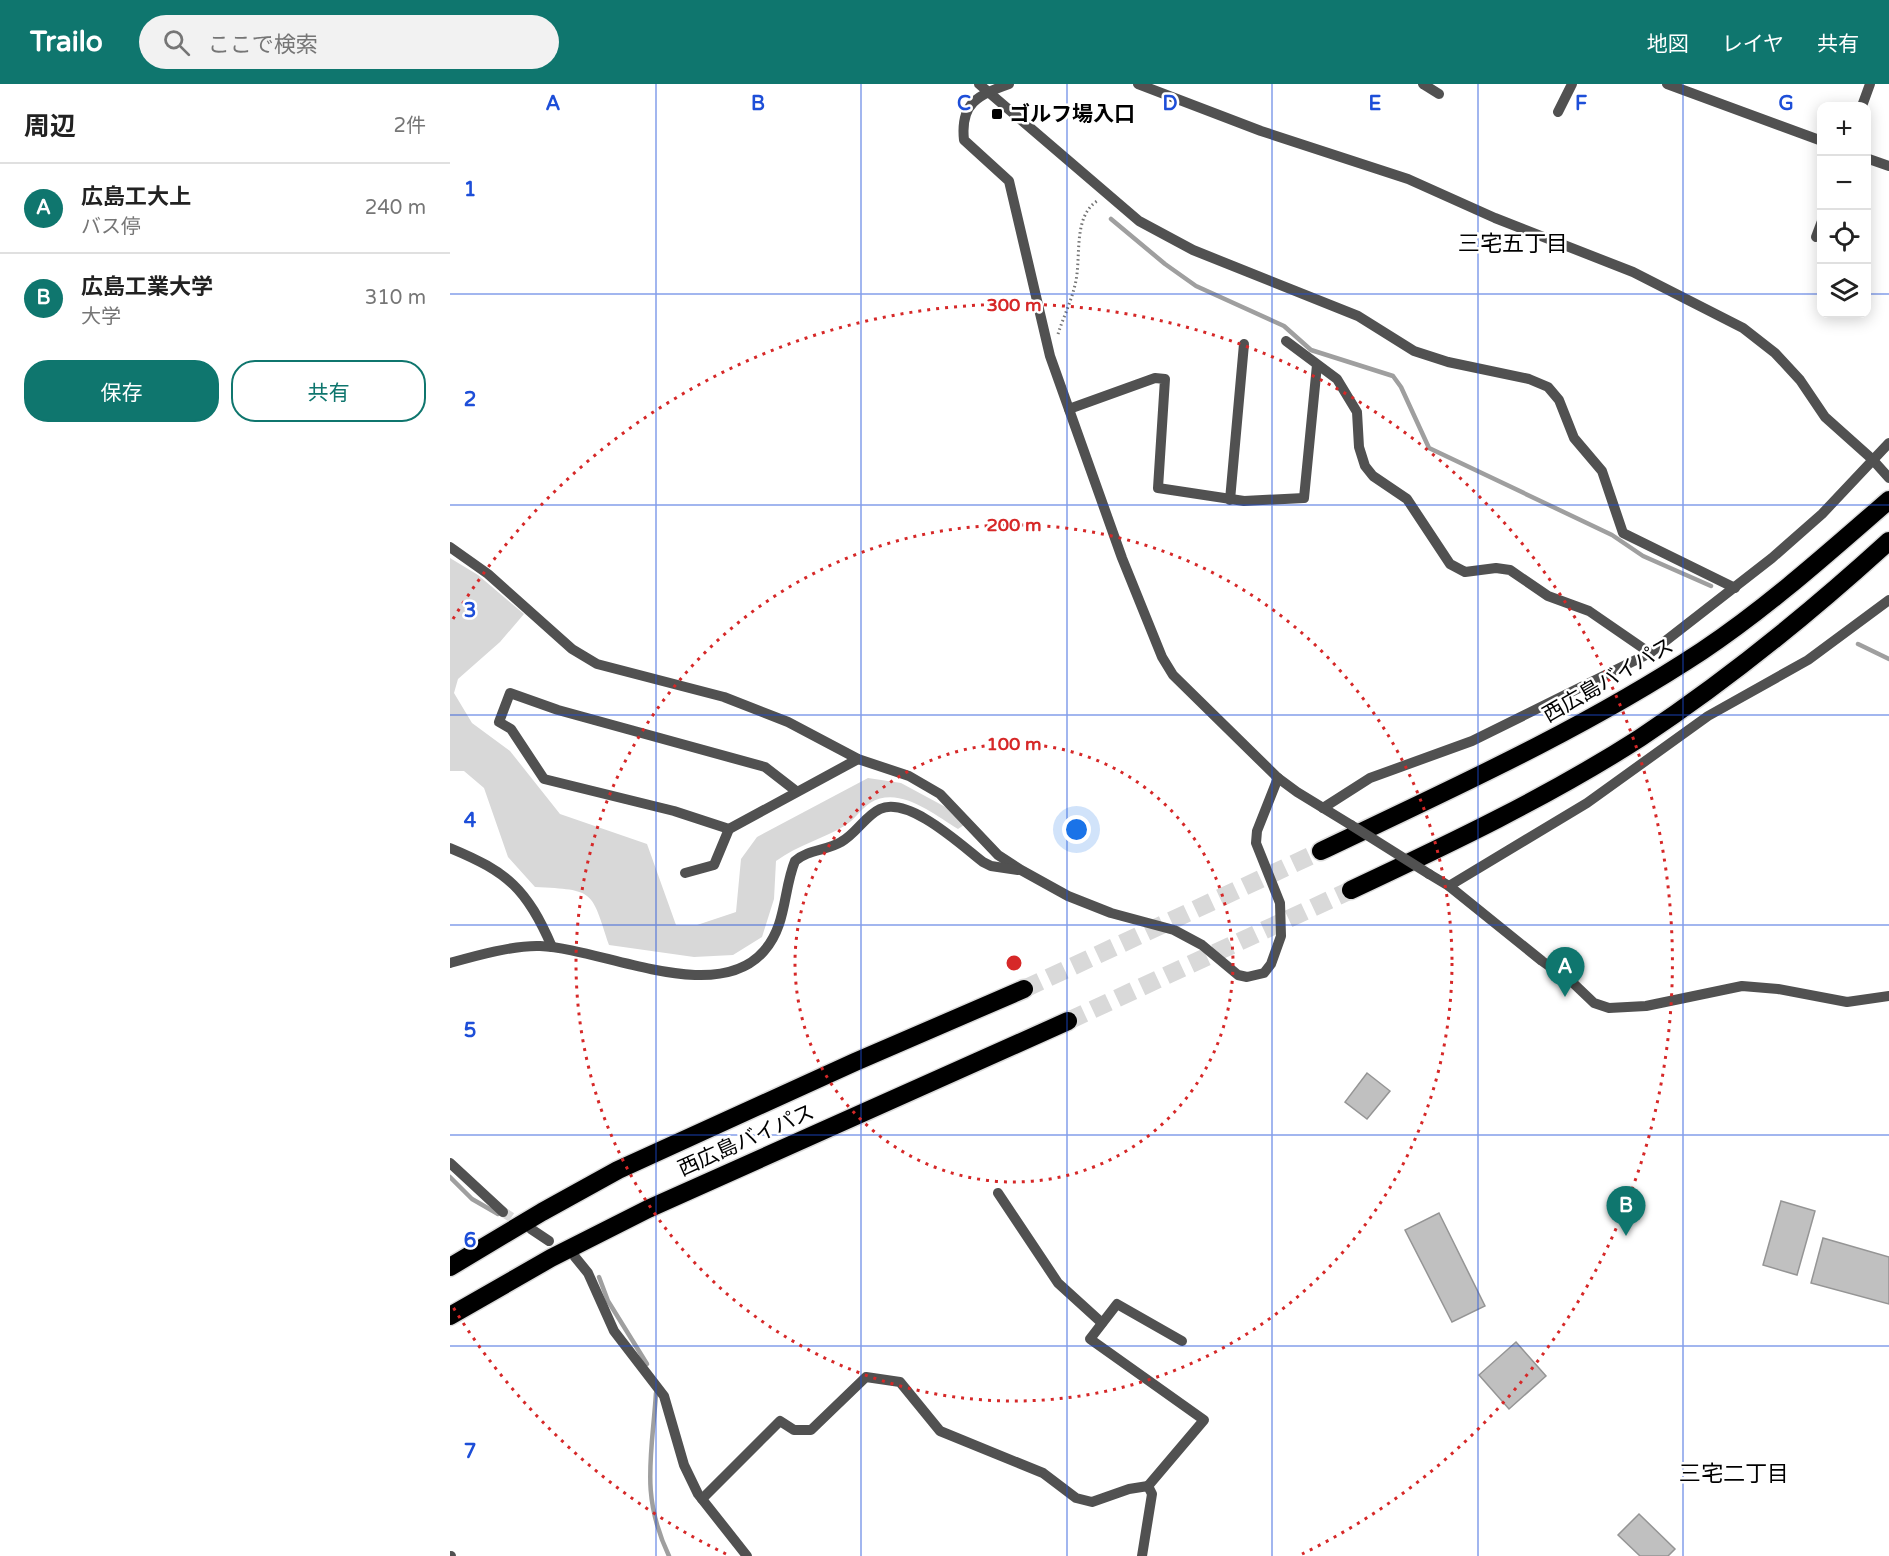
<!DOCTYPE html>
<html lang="ja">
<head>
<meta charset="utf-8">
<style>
  :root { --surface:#fff; --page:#f2f2f2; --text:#222; --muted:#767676; --line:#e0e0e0; --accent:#0f766e }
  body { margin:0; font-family:"Varela Round","Noto Sans JP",sans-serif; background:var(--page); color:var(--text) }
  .controls { position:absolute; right:18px; top:18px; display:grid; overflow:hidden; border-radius:12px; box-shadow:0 3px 15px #0003 }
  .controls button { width:54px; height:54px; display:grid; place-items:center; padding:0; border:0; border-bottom:2px solid var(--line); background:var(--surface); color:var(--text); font:30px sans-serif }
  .you { position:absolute; left:627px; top:746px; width:21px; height:21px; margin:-15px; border:4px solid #fff; border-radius:50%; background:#1a73e8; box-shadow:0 0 0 9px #1a73e833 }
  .badge { display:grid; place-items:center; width:39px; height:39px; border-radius:50%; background:var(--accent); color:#fff; font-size:20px; font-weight:700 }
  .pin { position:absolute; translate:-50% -50px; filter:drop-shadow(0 2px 3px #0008) }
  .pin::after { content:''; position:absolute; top:32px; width:21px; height:18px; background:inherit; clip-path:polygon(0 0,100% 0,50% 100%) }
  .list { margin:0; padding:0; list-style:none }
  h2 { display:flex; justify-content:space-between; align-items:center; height:78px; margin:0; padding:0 24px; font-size:26px }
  h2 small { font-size:20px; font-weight:400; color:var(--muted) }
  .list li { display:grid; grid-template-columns:39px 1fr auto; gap:18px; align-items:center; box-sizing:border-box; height:90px; padding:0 24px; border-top:2px solid var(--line) }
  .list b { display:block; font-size:22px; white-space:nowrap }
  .list p { margin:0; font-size:20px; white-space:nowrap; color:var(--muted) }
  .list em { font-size:20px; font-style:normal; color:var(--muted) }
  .actions { display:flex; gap:12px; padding:18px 24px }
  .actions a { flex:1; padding:14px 0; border:2px solid var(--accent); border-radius:24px; text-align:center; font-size:21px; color:var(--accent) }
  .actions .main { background:var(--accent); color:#fff }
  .icon { flex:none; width:33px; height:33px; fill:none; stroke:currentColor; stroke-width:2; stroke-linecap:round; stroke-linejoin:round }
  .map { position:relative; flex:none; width:1439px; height:1472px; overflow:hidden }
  header { display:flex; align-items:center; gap:36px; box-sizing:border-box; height:84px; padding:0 30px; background:var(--accent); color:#fff }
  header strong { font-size:28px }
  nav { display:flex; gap:33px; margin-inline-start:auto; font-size:21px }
  .search { width:420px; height:54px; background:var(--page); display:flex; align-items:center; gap:15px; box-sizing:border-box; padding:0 21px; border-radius:33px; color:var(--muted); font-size:22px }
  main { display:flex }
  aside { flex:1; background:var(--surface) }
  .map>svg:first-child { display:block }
  .green { fill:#d8d8d8 }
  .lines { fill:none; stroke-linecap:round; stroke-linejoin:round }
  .stream { stroke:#9f9f9f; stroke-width:4.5 }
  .building { fill:#c0c0c0; stroke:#959595; stroke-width:1.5 }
  .street-tunnel { stroke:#d9d9d9; stroke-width:10; stroke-dasharray:10 5; stroke-linecap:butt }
  .highway-tunnel { stroke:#d9d9d9; stroke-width:18; stroke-dasharray:18 9; stroke-linecap:butt }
  .highway-casing { stroke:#dbdbdb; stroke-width:21 }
  .path { stroke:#737373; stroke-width:3; stroke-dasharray:1.5 3; stroke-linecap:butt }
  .street { stroke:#515151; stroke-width:10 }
  .highway { stroke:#000; stroke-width:18 }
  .street-bridge { stroke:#515151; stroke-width:10 }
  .grid { fill:none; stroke:#1d4ed8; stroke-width:1.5; stroke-opacity:0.55 }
  .ring { fill:none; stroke:#d62828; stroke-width:3; stroke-dasharray:3 6 }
  .poi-dot { fill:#000; stroke:#fff; stroke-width:2 }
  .labels { text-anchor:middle; stroke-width:5; stroke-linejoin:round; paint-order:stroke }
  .poi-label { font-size:21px; font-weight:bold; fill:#000; stroke:#fff; text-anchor:start }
  .street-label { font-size:21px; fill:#000; stroke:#fff }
  .neighbourhood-label { font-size:22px; fill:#000; stroke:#fff }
  .grid-label { font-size:20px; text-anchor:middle; font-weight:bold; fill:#1d4ed8; stroke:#fff; stroke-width:5; stroke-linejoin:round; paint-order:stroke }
  .centre { fill:#d62828; stroke:#fff; stroke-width:3 }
  .ring-label { font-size:18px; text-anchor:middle; font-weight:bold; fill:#d62828; stroke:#fff; stroke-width:5; stroke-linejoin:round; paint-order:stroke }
</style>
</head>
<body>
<header>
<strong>Trailo</strong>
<div class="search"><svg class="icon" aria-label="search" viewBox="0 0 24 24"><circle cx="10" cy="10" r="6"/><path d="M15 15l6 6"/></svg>ここで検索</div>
<nav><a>地図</a><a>レイヤ</a><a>共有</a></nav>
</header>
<main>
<aside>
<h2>周辺<small>2件</small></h2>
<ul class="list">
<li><span class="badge">A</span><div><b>広島工大上</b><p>バス停</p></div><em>240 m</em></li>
<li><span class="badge">B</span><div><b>広島工業大学</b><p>大学</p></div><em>310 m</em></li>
</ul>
<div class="actions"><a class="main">保存</a><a>共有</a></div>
</aside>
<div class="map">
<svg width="1439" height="1472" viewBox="0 0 1439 1472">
  <rect width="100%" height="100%" fill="#fff"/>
  <path class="green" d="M0 474 28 491 74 530 50 558 8 595 4 609 22 639 60 667 110 730 197 760 226 841H247L286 828 291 775 307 753 418 694 451 699 501 726 514 741 508 745C483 730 449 701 420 719 411 725 405 735 396 741 373 755 348 761 326 777L324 815 312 853 283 871 244 873 159 861C141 806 145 806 85 803L58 773 34 704 14 687H0Z"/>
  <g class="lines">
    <g class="stream">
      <polyline points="661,135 715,180 746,202 834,242 861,266 943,292 951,303 979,364 1162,451 1193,472 1261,502"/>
      <polyline points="1408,560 1439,575"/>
      <polyline points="0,1093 22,1115 48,1130"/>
      <polyline points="149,1193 158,1217 197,1280"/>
      <path d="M206 1309C202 1372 190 1411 219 1472"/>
    </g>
  </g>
  <g class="building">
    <polygon points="917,989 940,1007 917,1035 895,1018"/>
    <polygon points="1331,1117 1365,1127 1347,1191 1313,1181"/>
    <polygon points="989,1129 1035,1222 1002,1238 955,1146"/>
    <polygon points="1373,1154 1439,1173 1439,1220 1361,1199"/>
    <polygon points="1066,1258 1096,1292 1059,1325 1029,1291"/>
    <polygon points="1189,1430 1225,1465 1218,1472 1190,1472 1168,1451"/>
  </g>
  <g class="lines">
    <polyline class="street-tunnel" points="53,1128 75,1142"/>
    <g class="highway-tunnel">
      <polyline points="574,905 871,767"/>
      <polyline points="618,937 901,806"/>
    </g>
    <g class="highway-casing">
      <g id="highway">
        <path d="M871 767C1001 705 1132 646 1252 567 1318 523 1379 468 1439 416"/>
        <path d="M901 806C999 760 1098 713 1190 654 1279 595 1360 529 1439 457"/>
        <polyline points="0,1183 92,1128 168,1086 405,978 574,905"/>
        <polyline points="0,1232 101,1174 198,1125 618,937"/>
      </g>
    </g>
    <path class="path" d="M608 250C613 234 621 218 625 201 632 174 622 134 647 117"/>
    <g class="street">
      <polyline points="529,0 689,137 743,166 908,232 964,267 998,278 1079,295 1098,303 1109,316 1124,354 1152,387 1173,449 1285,504"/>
      <path d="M559 0C528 11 510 19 514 56L559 97 600 272 672 474 712 573 723 591 828 694 847 708 901 741"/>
      <polyline points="688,0 811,47 958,95 1045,134 1183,188 1293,244 1325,269 1350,296 1375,333 1422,375 1439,394"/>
      <polyline points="973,0 989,10"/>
      <polyline points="1217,0 1372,57"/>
      <polyline points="1412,22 1420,0"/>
      <polyline points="1108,28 1122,0"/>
      <polyline points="1416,74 1439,82"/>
      <polyline points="1366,153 1372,137"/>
      <polyline points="836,257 887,295 907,328 909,363 915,382 923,392 957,415 1000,480 1015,488 1046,484 1060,486 1098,512 1139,527 1200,569"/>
      <polyline points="619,325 705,294 715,295 708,404 794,417 854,414 867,281"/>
      <polyline points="780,416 794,260"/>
      <polyline points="0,463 38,490 122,565 147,580 274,613 338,638 408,675 459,692 490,710 548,771 571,786 618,812 661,829 724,846 752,861 788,891 797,893 814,889 821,880 831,852 830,819 806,759 807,747 828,694"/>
      <polyline points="346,707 315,683 108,626 60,609 49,638 61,645 94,695 224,727 279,745 408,675"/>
      <polyline points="873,724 920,694 1022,657 1200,569 1322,474 1372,430 1439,359"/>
      <path d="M0 764C58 788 77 805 102 863"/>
      <polyline points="235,789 264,781 279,745"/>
      <polyline points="979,790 999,802 1092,877 1122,898 1144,919 1159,924 1196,922 1292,902 1328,905 1397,918 1439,912"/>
      <polyline points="999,802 1137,719 1258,632 1358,576 1439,516"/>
      <path d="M0 879C25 872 64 861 90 862 151 864 266 923 314 867 337 841 333 806 345 777 359 765 376 767 391 758 406 750 415 732 430 725 459 712 511 761 533 778L541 782 568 786"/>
      <polyline points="0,1079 53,1128"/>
      <polyline points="548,1109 608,1199 652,1239"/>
      <polyline points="81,1145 99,1157"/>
      <polyline points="125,1173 138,1189 164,1247 214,1312 234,1381 248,1410 297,1472"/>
      <polyline points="698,1402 754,1336 640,1255 667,1220 732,1257"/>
      <polyline points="252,1415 330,1337 344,1346 361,1346 416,1293 450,1298 490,1347 593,1389 626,1414 642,1418 679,1405 698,1402 702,1410 692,1472"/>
      <polyline points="0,1472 1,1472"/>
    </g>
    <use href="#highway" class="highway"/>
    <polyline class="street-bridge" points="901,741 979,790"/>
  </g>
  <path class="grid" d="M206 0V1472M411 0V1472M617 0V1472M822 0V1472M1028 0V1472M1233 0V1472M0 210H1372M1416 210H1439M0 421H1439M0 631H1439M0 841H1439M0 1051H1439M0 1262H1439"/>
  <g class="ring">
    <circle cx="564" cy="879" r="219"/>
    <circle cx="564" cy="879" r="438"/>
    <path d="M276 1470A658 658 0 0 1 3 1223M3 535A658 658 0 1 1 852 1470"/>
  </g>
  <rect class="poi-dot" x="541" y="24" width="12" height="12" rx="3"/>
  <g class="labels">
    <g class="poi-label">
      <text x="559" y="37">ゴルフ場入口</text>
    </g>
    <g class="street-label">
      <text transform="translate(1158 596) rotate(-30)" y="7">西広島バイパス</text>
      <text transform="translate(296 1056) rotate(-24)" y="7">西広島バイパス</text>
    </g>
    <g class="neighbourhood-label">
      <text x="1063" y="167">三宅五丁目</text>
      <text x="1284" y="1397">三宅二丁目</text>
    </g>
  </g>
  <g class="grid-label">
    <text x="103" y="26">A</text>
    <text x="308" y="26">B</text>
    <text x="514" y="26">C</text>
    <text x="720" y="26">D</text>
    <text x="925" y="26">E</text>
    <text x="1131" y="26">F</text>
    <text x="1336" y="26">G</text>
    <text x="20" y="112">1</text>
    <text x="20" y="322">2</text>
    <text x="20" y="533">3</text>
    <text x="20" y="743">4</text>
    <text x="20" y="953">5</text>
    <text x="20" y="1163">6</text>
    <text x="20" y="1374">7</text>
  </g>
  <circle cx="564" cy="879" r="9" class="centre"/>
  <g class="ring-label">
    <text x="564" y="227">300 m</text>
    <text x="564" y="447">200 m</text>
    <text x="564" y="666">100 m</text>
  </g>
</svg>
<div class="controls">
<button>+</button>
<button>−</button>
<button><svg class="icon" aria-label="locate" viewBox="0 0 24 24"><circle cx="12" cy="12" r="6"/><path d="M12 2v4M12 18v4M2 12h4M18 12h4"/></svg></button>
<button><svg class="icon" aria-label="layers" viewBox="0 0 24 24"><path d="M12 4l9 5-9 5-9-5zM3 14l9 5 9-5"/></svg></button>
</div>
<div class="you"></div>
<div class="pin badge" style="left:1115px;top:913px">A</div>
<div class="pin badge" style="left:1176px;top:1152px">B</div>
</div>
</main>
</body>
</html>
